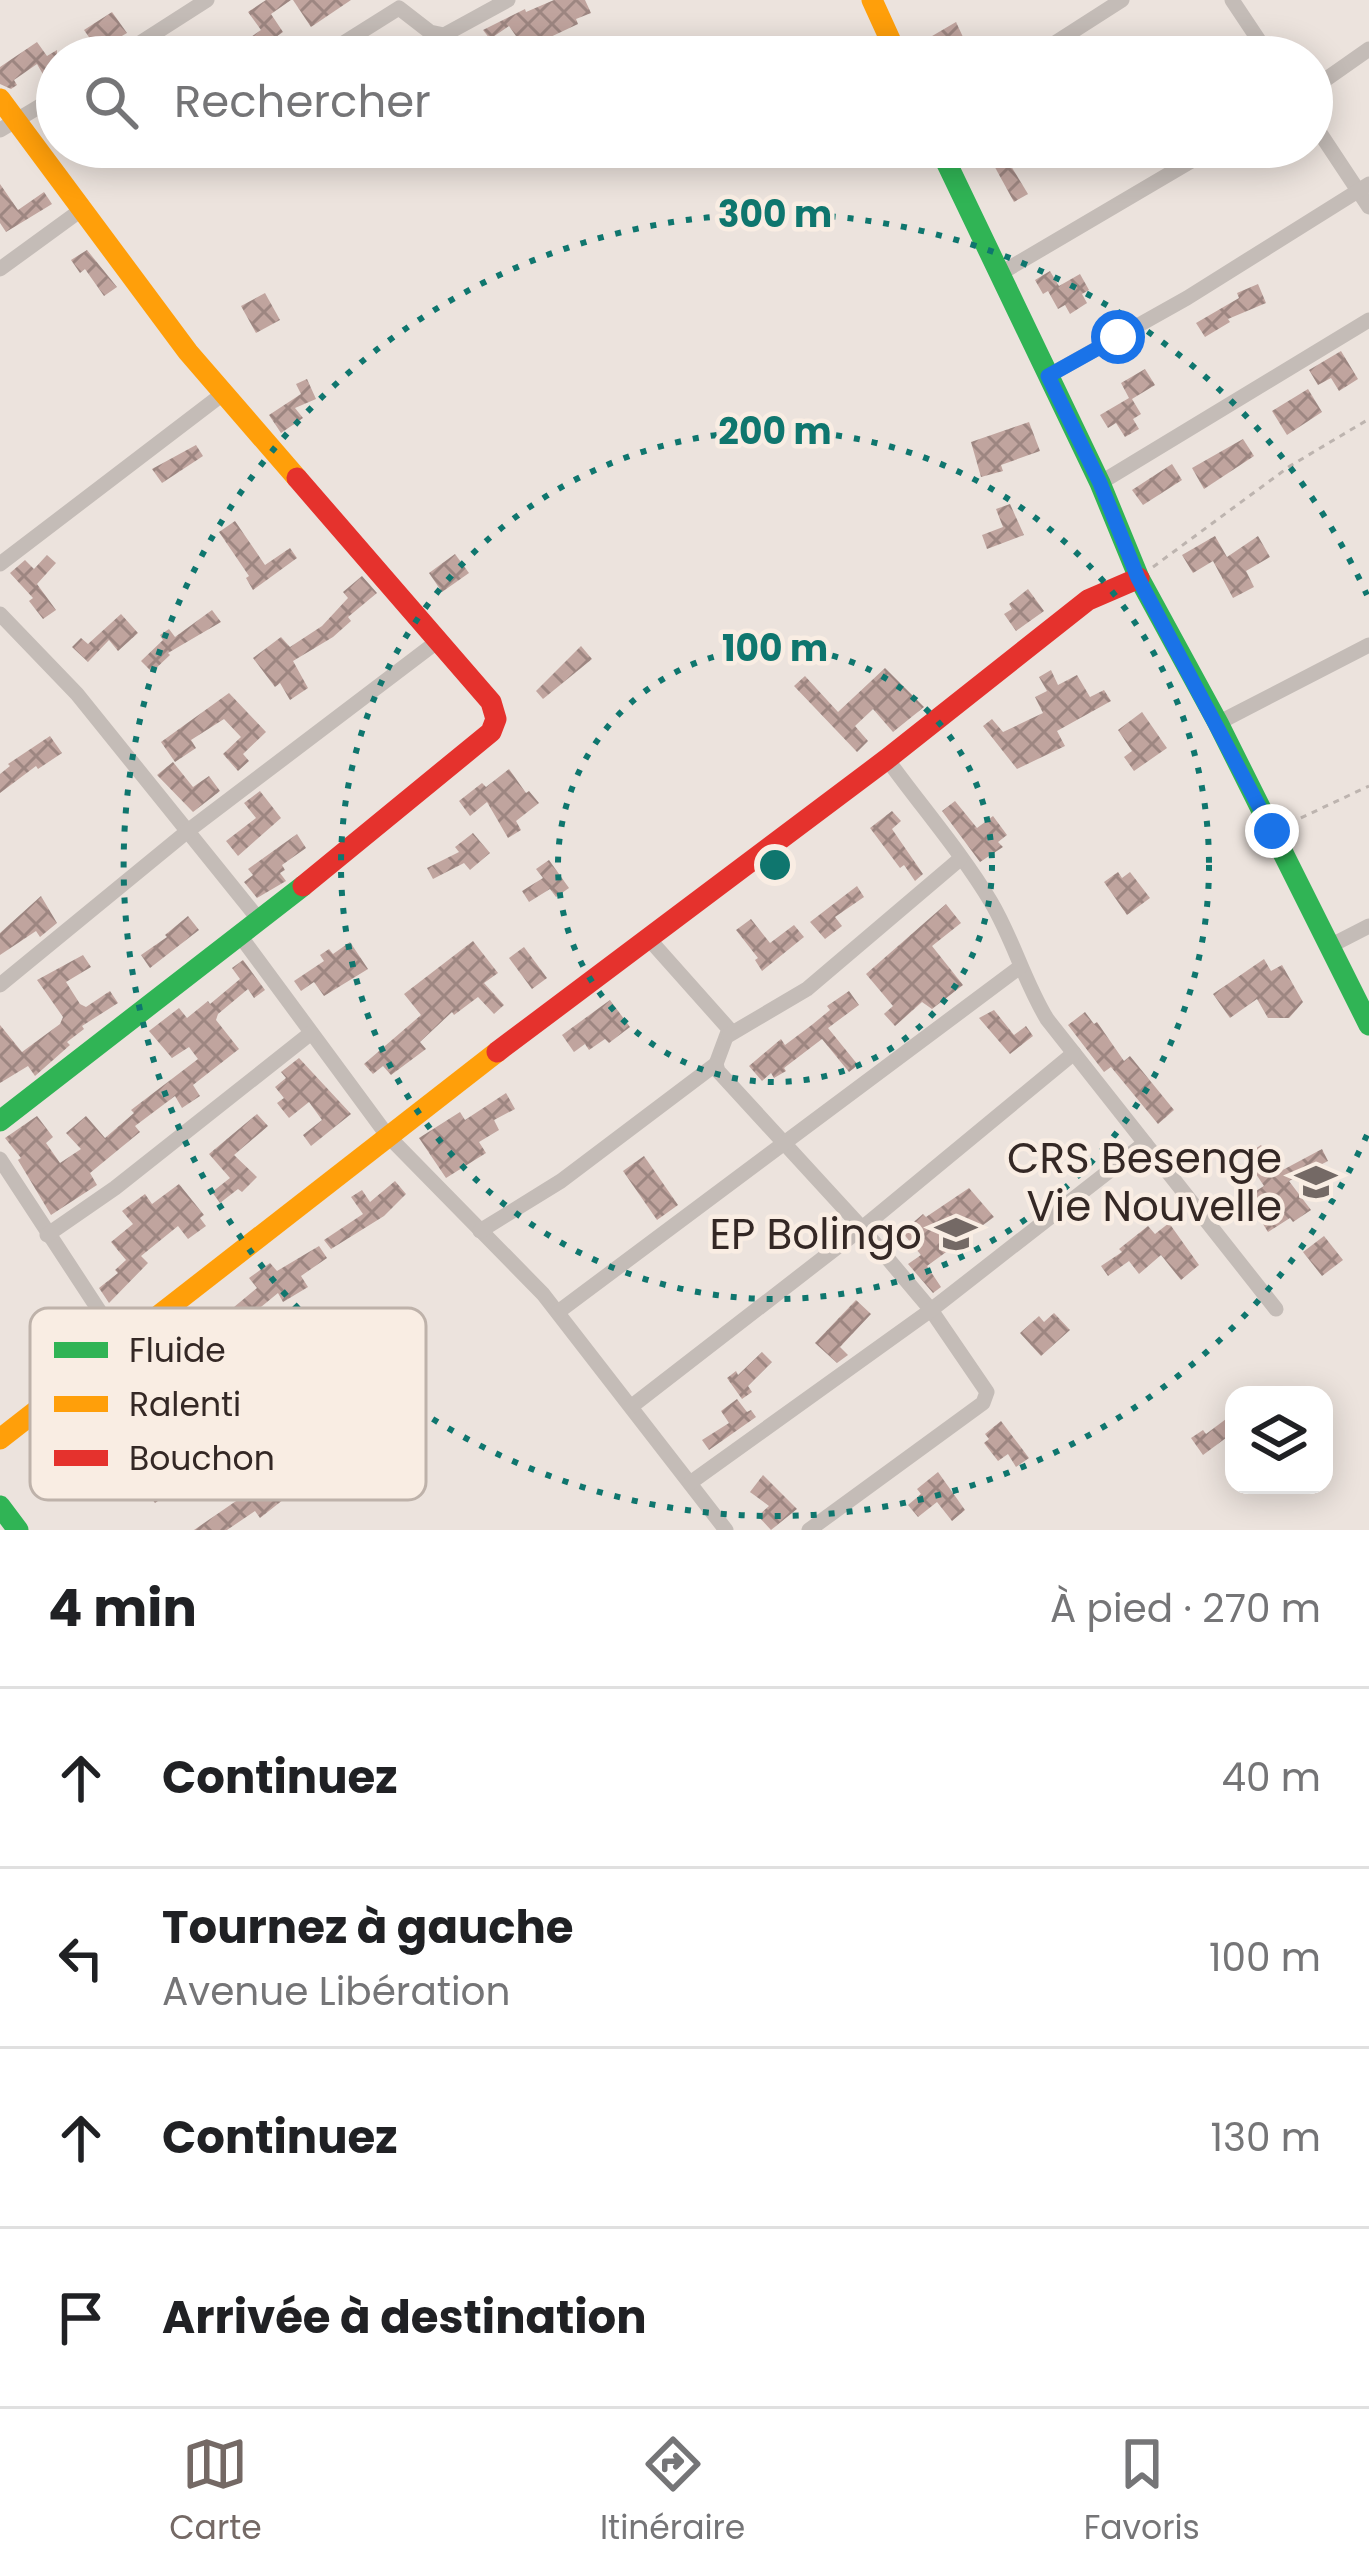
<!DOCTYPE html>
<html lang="fr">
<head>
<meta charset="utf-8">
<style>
  :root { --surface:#fff; --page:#f2f2f2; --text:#202124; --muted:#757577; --line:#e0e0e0; --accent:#746965 }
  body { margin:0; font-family:Poppins,sans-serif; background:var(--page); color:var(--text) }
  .controls { position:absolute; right:36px; bottom:36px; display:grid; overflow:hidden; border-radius:24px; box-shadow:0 6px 30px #0003 }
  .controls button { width:108px; height:108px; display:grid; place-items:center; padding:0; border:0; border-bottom:3px solid var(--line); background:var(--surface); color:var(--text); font:60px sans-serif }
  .stop { position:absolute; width:36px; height:36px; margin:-27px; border:9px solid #1a73e8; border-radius:50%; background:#fff }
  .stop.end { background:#1a73e8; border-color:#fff; box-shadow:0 3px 12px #0008 }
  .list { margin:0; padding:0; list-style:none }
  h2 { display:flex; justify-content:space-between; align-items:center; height:156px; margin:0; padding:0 48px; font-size:51px }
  h2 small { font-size:39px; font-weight:400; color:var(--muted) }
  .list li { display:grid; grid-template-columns:78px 1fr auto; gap:36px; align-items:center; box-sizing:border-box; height:180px; padding:0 48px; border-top:3px solid var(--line) }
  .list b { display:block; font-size:45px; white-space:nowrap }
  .list p { margin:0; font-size:39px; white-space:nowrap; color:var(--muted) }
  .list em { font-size:39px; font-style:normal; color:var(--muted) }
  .icon { flex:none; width:66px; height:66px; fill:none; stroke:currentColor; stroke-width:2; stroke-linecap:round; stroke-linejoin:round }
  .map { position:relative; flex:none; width:1369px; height:1530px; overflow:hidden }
  .search { position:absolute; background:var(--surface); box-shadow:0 6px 30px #0003; left:36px; right:36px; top:36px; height:132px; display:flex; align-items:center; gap:30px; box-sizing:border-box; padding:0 42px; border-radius:66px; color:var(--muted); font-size:45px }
  .sheet { height:876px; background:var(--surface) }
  nav { display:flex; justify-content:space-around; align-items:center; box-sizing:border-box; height:168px; border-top:3px solid var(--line); background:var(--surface); font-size:33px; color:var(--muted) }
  nav a { display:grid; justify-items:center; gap:6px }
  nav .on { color:var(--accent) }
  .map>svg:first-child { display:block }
  .building { fill:url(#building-cross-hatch) }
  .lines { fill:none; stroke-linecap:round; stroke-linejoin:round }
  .path { stroke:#bdb4af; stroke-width:3; stroke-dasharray:6 6; stroke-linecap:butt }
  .street { stroke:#c4bcb7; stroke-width:15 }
  .fast { stroke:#30b455; stroke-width:21 }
  .slow { stroke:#ff9f0a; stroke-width:21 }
  .jam { stroke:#e5322d; stroke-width:21 }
  .route { stroke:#1a73e8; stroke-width:15 }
  .ring { fill:none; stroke:#0f766e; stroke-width:6; stroke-dasharray:6 12 }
  .labels { text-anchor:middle; stroke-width:9; stroke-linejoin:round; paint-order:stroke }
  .poi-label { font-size:42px; fill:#342825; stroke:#f9ede3; text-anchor:end }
  .key { fill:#f9ede3; stroke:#beb2aa; stroke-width:3 }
  .key-label { font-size:33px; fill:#342825 }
  .centre { fill:#0f766e; stroke:#f9ede3; stroke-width:6 }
  .ring-label { font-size:36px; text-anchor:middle; font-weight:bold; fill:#0f766e; stroke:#f9ede3; stroke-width:9; stroke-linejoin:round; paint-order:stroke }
</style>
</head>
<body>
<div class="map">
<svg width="1369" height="1530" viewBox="0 0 1369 1530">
  <defs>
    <pattern id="building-cross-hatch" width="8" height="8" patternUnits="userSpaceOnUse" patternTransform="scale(3)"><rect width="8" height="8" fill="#c0a49e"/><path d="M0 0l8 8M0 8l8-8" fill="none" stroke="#9d8681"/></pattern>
  </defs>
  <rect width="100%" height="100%" fill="#ece3dd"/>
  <g class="building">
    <polygon points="266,0 291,0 271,14 283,32 248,57 237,57 232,50 261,30 248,12"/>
    <polygon points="293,0 351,0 311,27"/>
    <polygon points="554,0 585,0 591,13 576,19 578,24 525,49 509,26 490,39 483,30 525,9 526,12"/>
    <polygon points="112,12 127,33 98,50 84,30"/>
    <polygon points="956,22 963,37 975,57 938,57 927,39"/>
    <polygon points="37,42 47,56 57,50 57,78 48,83 37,64 14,80 17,85 11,89 0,84 0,67"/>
    <polygon points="1003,153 1028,194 1014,202 991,160"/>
    <polygon points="0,184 18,210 44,192 52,204 6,232 0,223"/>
    <polygon points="87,250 117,287 104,296 85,269 80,273 71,260"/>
    <polygon points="1050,271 1059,286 1080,274 1089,290 1082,294 1087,303 1070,314 1065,305 1058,309 1048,291 1043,294 1035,280"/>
    <polygon points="1258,284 1266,303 1228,319 1230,322 1205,337 1196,323 1239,298 1237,293"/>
    <polygon points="265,293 280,320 256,333 241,306"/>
    <polygon points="1341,351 1358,379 1339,391 1331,378 1318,385 1309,370"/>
    <polygon points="1145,369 1155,385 1132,399 1141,414 1133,419 1139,429 1125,437 1116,423 1108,428 1100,415 1129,398 1121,383"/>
    <polygon points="307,379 316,399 295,408 303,418 281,433 269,415 301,394 296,384"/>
    <polygon points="1308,389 1322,412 1287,435 1272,411"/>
    <polygon points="1029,422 1040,451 1001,465 1003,471 981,477 971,442"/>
    <polygon points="1243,439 1254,456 1204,489 1192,468"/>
    <polygon points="196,445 203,456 162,483 152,469"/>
    <polygon points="1172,464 1182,480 1143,505 1132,490"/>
    <polygon points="1010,504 1024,535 987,549 982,535 1003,527 996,509"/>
    <polygon points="235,521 265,565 290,548 297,558 253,590 246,578 249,576 219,532"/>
    <polygon points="1215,536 1227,557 1258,536 1270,557 1246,571 1254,587 1233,598 1213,561 1193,573 1182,555"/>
    <polygon points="455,554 469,573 442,592 429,573"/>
    <polygon points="47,555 56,563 37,584 56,610 43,619 29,601 33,598 10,573 25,560 34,569"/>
    <polygon points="362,576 377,593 348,617 351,621 333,637 293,661 308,688 290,700 280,683 275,687 253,658 281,637 290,647 322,626 348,598 343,592"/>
    <polygon points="1028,589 1044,611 1016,631 1004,614 1012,609 1009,604"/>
    <polygon points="212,610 221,622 168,653 170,655 152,672 141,661 163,640 160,635 169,629 175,637"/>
    <polygon points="121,614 138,633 118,651 109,640 88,662 72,647 81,638 88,644"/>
    <polygon points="581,646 592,659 543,699 536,691"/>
    <polygon points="885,668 924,707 893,732 873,709 855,726 868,741 857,752 794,686 805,676 838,712"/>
    <polygon points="1051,670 1058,685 1077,675 1090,697 1104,690 1111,701 1057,731 1065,746 1017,769 983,726 992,719 1003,732 1043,713 1035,697 1047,691 1039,677"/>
    <polygon points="229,693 266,732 243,754 249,761 238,771 223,754 241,737 224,719 191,740 196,748 175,762 161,742"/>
    <polygon points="1142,712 1167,748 1134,771 1124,757 1132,751 1118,730"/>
    <polygon points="50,736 62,753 38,769 36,766 0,793 0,774 10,766 8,764"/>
    <polygon points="173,762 193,787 209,776 220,791 193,812 157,775"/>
    <polygon points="509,769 526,793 529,791 539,803 516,821 521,830 508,838 487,802 470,816 459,801 482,783 486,787"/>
    <polygon points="260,791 281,818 238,856 226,841 256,818 244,803"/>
    <polygon points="955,801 977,828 993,816 1007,835 998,842 1003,847 980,862 942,811"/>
    <polygon points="892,811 901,821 892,829 923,874 915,881 904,865 900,868 870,828"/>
    <polygon points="473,833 490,853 470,870 464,863 433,879 427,868 459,852 455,847"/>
    <polygon points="297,834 306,848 282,865 285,870 280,873 286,881 257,898 244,882 253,875 248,869"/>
    <polygon points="549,860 569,888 556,897 550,889 529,902 522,891 543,878 536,869"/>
    <polygon points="1118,872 1122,878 1130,872 1150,898 1127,915 1104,882"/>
    <polygon points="857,886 864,897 835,917 842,926 825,939 810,922"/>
    <polygon points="41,896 57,923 40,937 36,931 0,955 0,933"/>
    <polygon points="946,904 961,923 932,946 963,985 932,1009 922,1002 895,1026 884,1014 893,1006 866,974"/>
    <polygon points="188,916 199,930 150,968 141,955 167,937 165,935"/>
    <polygon points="751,919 770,943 794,925 804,937 762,971 755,960 758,958 736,930"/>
    <polygon points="473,941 498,973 484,983 504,1005 494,1014 478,997 454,1015 452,1012 420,1042 426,1049 391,1075 383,1066 373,1074 364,1064 421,1015 404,994"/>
    <polygon points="350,942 368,969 324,996 314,982 301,991 294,981 324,961 320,955 329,949 333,954"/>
    <polygon points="524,947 547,978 532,989 509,958"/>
    <polygon points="83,955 91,967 66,982 80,1004 86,1007 110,991 118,1003 82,1026 84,1029 67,1042 70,1045 35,1076 28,1066 0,1083 0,1025 22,1052 60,1024 63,1017 37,980"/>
    <polygon points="1264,959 1271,971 1282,965 1303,1002 1289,1018 1268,1018 1257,999 1230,1018 1213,994"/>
    <polygon points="243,960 265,990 254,998 248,989 218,1014 216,1020 239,1049 193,1085 200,1096 182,1108 175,1096 135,1126 140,1132 90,1173 97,1185 51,1215 18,1160 21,1158 5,1138 37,1116 53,1137 46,1143 60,1163 81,1149 66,1133 86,1116 105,1138 134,1113 131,1110 198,1059 189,1047 172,1058 149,1031 179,1008 187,1018 208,1001 210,1004 240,979 232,968"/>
    <polygon points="849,991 859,1005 828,1028 858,1065 849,1072 822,1039 784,1068 786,1071 774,1078 771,1073 762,1081 749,1066 781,1039 785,1045 813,1024 830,1010 827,1006"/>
    <polygon points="610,1000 630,1027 609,1043 605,1039 589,1050 585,1044 574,1052 562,1035"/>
    <polygon points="994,1010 1014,1035 1026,1026 1033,1036 1010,1054 979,1018"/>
    <polygon points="1085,1012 1094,1024 1097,1022 1124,1061 1130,1056 1174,1110 1158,1124 1111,1067 1104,1072 1068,1025"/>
    <polygon points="299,1058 351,1114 311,1146 303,1135 322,1120 309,1102 289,1118 277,1103 284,1098 275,1087 286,1078 281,1072"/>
    <polygon points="506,1093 515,1109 494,1120 499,1130 479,1142 486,1153 446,1178 419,1138 460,1112 465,1120"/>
    <polygon points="257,1114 268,1126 234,1155 257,1177 242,1192 238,1189 220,1203 212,1192 230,1178 209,1154"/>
    <polygon points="1261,1145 1279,1172 1322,1149 1328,1161 1289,1181 1311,1210 1293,1222 1290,1218 1268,1232 1246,1197 1264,1186 1244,1156"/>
    <polygon points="644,1156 678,1205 657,1220 623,1171"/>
    <polygon points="395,1181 406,1194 384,1216 331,1249 324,1240 363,1214 351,1197 362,1190 370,1202"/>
    <polygon points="179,1184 204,1215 200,1218 206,1226 188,1239 178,1226 141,1256 148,1263 109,1303 99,1288 118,1273 115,1270 126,1260 111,1242 133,1224 122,1211 145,1194 152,1204"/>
    <polygon points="969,1188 994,1217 927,1266 941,1287 933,1293 908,1264 921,1255 902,1232 923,1214 926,1217"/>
    <polygon points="1169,1223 1199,1265 1181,1280 1161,1255 1139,1274 1129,1261 1108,1276 1101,1266 1122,1252 1119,1249 1148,1226 1155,1234"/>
    <polygon points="1324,1236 1343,1260 1322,1276 1303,1252"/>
    <polygon points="319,1246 327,1258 301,1276 308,1287 283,1302 278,1293 244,1321 260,1337 294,1314 300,1322 264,1348 269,1353 259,1364 249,1355 254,1349 236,1331 209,1356 199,1346 226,1321 222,1317 257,1288 249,1278 270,1263 277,1271"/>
    <polygon points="856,1300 871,1314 840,1347 848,1355 837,1363 815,1343"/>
    <polygon points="1054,1313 1070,1330 1041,1356 1020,1333 1039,1316 1044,1322"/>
    <polygon points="762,1352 772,1362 748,1386 752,1392 742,1399 727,1378 736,1371 738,1375"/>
    <polygon points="737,1399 747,1412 751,1410 756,1417 709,1450 702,1440 729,1423 721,1411"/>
    <polygon points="1234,1413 1234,1432 1203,1455 1191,1438 1203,1430 1206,1434"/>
    <polygon points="274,1420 313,1463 306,1468 312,1477 260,1518 255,1511 227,1530 194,1530 239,1499 219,1472 231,1464 248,1488 272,1471 269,1466 283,1456 284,1452 263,1429"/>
    <polygon points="1001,1421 1029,1458 1016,1467 1008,1454 998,1461 984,1443 989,1439 985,1434"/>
    <polygon points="185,1457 202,1471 155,1503 143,1486"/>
    <polygon points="938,1472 965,1510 952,1521 937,1502 918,1517 908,1505 921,1494 917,1489"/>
    <polygon points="763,1475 797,1509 771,1530 758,1516 769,1506 750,1492"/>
  </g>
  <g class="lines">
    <g class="path">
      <polyline points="1153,567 1290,466 1369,419"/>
      <polyline points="1290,823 1369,786"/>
    </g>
    <g class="street">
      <polyline points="1232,0 1270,57"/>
      <polyline points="118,57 207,0"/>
      <polyline points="321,57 399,8 430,32 444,35 508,0"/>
      <polyline points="1033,57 1122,0"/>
      <polyline points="1312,89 1369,49"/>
      <polyline points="1312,121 1369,207"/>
      <polyline points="0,130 57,96"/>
      <polyline points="0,269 81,210"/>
      <polyline points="1001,273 1215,147"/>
      <polyline points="1048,376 1187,298 1369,184"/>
      <polyline points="1100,483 1369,320"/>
      <polyline points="0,564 224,393"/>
      <polyline points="0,614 77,694 260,921"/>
      <polyline points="1218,723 1369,645"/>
      <path d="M887 759C921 806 961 852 991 902 1013 939 1024 981 1047 1019L1276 1309"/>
      <polyline points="241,937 387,1135 543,1294 726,1530"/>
      <polyline points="648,938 729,1029 716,1064 718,1071 862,1228 931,1310 987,1392 983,1403 809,1530"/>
      <polyline points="1330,946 1369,926"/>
      <polyline points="0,985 189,830 438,641"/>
      <polyline points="729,1035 807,989 960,859"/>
      <polyline points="0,1159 121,1344"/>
      <polyline points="480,1231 561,1181 716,1064"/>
      <polyline points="47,1235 115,1188 311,1033"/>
      <polyline points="558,1312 1020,967"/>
      <polyline points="632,1406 862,1228 1074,1053"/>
      <polyline points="690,1483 931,1310 1145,1143"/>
    </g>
    <g class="fast">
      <polyline points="939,147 1100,483 1139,578 1218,723 1369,1025"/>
      <polyline points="0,1121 303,886"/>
      <polyline points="0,1506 18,1530"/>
    </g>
    <g class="slow">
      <polyline points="872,0 898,57"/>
      <polyline points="0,99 188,352 297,478"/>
      <polyline points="0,1439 497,1052"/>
    </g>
    <g class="jam">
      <polyline points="297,478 491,702 496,719 491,732 303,886"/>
      <polyline points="497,1052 887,759 1088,600 1139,578"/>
    </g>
  </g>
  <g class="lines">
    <polyline class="route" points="1118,337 1048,376 1100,483 1138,578 1272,831"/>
  </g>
  <g class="ring">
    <circle cx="775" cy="865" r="217"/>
    <circle cx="775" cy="865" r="434"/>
    <path d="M1367 1135A651 651 0 1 1 1367 595"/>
  </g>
  <defs>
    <g id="school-bare" transform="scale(3.24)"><path d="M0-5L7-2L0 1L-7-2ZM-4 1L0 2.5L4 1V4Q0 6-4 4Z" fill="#746965" stroke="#f9ede3" stroke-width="2.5" paint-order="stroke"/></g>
  </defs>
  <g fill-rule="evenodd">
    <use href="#school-bare" x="1316" y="1182"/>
    <use href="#school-bare" x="956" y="1234"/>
  </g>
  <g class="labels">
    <g class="poi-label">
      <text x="1282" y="1173">CRS Besenge<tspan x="1282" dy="48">Vie Nouvelle</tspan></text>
      <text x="922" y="1249">EP Bolingo</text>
    </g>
  </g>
  <rect x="30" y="1308" width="396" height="192" rx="18" class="key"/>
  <rect x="54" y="1342" width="54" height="16" fill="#30b455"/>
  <rect x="54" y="1396" width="54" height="16" fill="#ff9f0a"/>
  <rect x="54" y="1450" width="54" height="16" fill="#e5322d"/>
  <g class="key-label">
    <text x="129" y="1362">Fluide</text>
    <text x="129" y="1416">Ralenti</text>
    <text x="129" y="1470">Bouchon</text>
  </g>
  <circle cx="775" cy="865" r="18" class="centre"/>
  <g class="ring-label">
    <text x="775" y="227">300 m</text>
    <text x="775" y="444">200 m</text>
    <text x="775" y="661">100 m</text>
  </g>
</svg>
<div class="controls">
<button><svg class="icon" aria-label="layers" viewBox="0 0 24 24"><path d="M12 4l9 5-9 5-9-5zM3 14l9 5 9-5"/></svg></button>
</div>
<div class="stop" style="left:1118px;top:337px"></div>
<div class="stop end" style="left:1272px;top:831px"></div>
<div class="search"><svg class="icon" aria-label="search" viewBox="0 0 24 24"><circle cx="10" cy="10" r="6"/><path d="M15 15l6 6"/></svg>Rechercher</div>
</div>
<section class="sheet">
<h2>4 min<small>À pied · 270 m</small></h2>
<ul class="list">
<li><svg class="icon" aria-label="ahead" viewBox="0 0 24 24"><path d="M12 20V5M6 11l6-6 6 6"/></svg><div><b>Continuez</b></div><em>40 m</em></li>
<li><svg class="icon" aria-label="left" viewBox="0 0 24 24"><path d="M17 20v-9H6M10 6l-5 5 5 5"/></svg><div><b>Tournez à gauche</b><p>Avenue Libération</p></div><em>100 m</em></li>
<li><svg class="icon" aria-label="ahead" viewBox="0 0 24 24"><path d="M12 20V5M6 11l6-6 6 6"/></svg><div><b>Continuez</b></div><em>130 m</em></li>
<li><svg class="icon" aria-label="arrive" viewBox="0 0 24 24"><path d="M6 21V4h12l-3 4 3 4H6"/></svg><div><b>Arrivée à destination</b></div></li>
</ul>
</section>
<nav>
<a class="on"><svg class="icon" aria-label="map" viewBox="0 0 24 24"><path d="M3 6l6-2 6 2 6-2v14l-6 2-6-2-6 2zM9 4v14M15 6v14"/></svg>Carte</a>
<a><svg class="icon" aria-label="directions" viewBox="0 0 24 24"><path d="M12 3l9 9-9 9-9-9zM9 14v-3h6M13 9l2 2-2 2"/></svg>Itinéraire</a>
<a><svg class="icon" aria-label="saved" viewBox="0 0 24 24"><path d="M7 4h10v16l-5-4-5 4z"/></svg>Favoris</a>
</nav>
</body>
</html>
